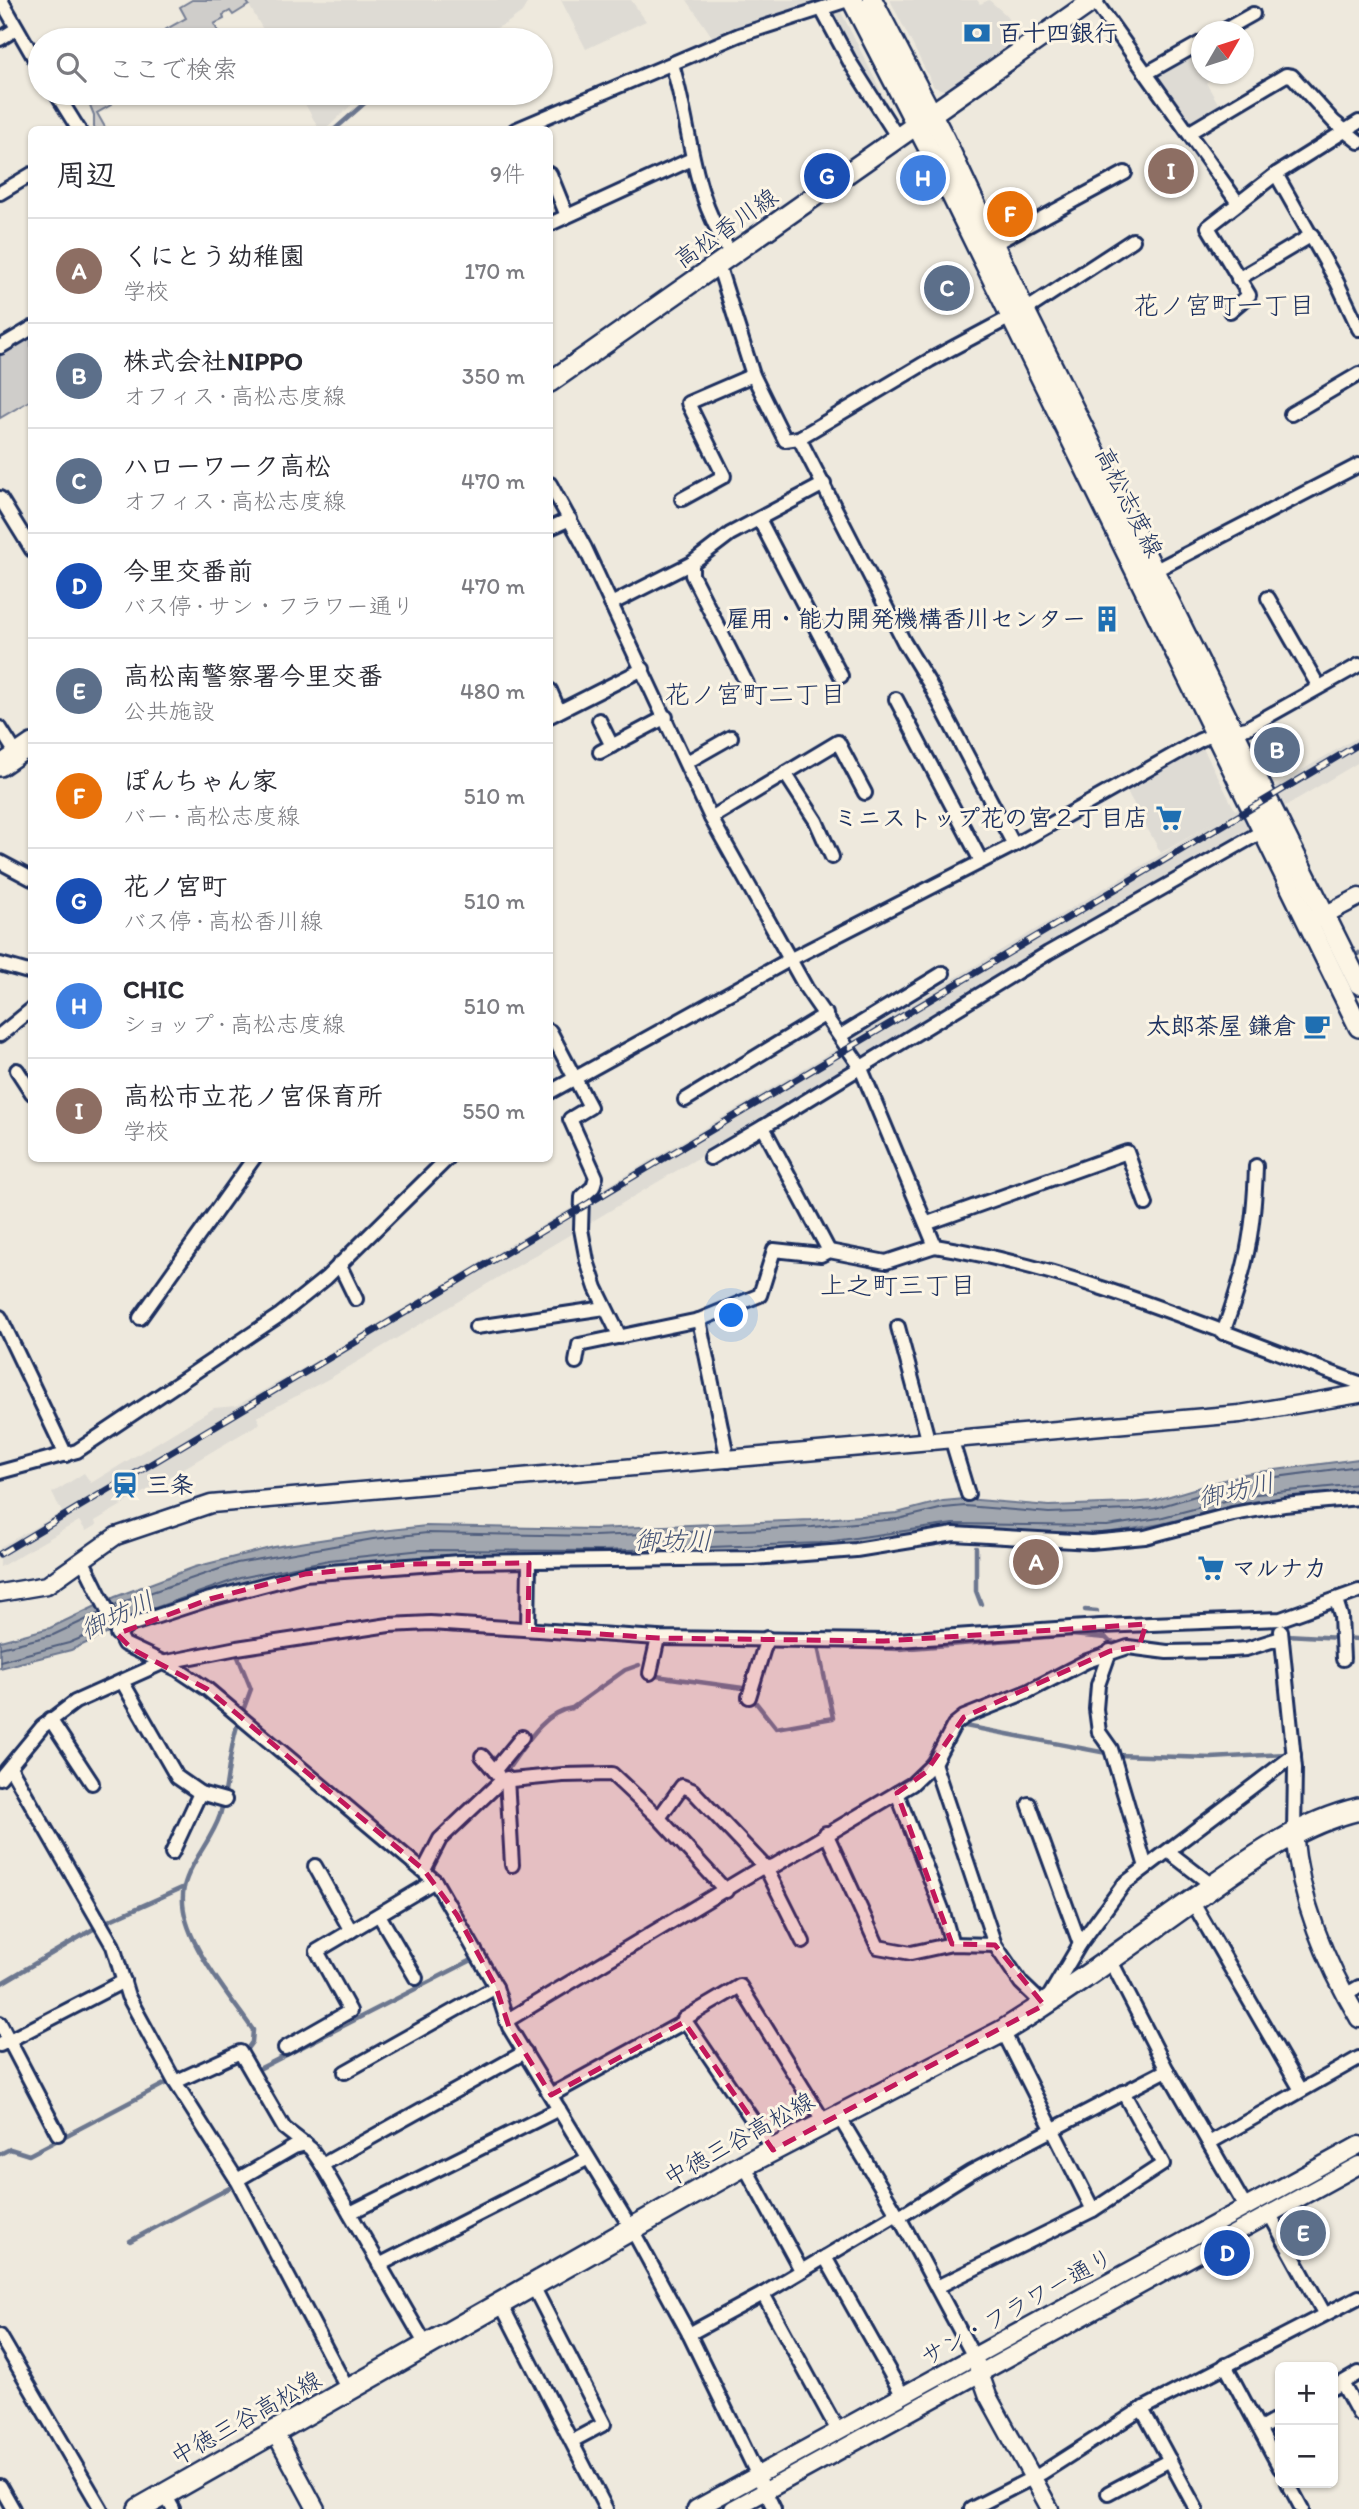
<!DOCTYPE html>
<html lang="ja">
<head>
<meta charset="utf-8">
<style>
  :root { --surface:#fff; --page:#f2f2f3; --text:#2b2b33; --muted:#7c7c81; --line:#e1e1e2; --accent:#0b8043 }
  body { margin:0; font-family:Itim,"Klee One",sans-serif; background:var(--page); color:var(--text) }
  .controls { position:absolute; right:21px; bottom:21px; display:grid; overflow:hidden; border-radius:10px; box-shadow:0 2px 5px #0004 }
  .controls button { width:63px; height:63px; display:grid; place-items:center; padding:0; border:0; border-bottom:2px solid var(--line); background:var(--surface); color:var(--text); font:35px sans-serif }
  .compass { position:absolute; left:1191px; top:21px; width:63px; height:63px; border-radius:50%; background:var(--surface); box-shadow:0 2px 5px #0004; rotate:51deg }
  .you { position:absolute; left:732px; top:1316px; width:24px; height:24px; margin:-18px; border:5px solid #fff; border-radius:50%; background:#1a73e8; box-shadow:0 0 0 10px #1a73e833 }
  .badge { display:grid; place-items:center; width:46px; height:46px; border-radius:50%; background:var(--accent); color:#fff; font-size:23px; font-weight:700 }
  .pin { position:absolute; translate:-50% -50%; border:4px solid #fff; box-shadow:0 2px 7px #0006 }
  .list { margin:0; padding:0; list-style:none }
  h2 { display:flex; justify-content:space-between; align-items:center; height:91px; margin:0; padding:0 28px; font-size:30px }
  h2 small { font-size:23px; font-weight:400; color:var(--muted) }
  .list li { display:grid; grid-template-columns:46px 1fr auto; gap:21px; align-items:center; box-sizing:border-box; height:105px; padding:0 28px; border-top:2px solid var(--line) }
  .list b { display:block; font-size:26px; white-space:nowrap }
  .list p { margin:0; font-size:23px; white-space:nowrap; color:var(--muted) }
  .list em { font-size:23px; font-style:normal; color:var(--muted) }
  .icon { flex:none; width:38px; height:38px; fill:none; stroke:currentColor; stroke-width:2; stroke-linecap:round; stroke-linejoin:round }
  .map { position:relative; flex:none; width:1359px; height:2509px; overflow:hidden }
  .search { position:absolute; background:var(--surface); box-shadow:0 2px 5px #0004; left:28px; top:28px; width:525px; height:77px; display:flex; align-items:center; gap:18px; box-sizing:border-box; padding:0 24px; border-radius:38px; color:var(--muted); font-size:26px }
  .panel { position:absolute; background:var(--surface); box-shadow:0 2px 5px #0004; left:28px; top:126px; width:525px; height:1036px; border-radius:10px }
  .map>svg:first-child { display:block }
  .built { fill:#dedbd4 }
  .green { fill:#cfcdca; stroke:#757e94; stroke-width:2 }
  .water { fill:#a2a7af; stroke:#6c778f; stroke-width:2 }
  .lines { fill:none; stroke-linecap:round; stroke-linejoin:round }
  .shore { stroke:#515f7e; stroke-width:2 }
  .stream { stroke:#6c778f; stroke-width:4.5 }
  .minor-casing { stroke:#1b2f5e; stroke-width:18 }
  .tertiary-casing { stroke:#1b2f5e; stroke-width:21 }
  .secondary-casing { stroke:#1b2f5e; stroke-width:24 }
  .primary-casing { stroke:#1b2f5e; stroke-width:26 }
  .minor { stroke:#fcf5e5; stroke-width:12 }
  .tertiary { stroke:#fcf5e5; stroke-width:16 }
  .secondary { stroke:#fcf5e5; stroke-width:19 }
  .primary { stroke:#fcf5e5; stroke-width:21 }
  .rail-casing { stroke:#1b2f5e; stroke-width:7 }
  .rail { stroke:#fcf5e5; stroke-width:4.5; stroke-dasharray:13; stroke-linecap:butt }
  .marked { fill:#c2185b; fill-opacity:0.2; stroke:#c2185b; stroke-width:5; stroke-dasharray:14 9; stroke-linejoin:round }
  .labels { text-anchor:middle; stroke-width:6; stroke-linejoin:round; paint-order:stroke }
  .poi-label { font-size:24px; font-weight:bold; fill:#1b2f5e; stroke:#fcf5e5; text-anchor:start }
  .street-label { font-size:24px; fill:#1b2f5e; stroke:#fcf5e5 }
  .neighbourhood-label { font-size:26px; fill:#1b2f5e; stroke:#fcf5e5 }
  .water-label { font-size:26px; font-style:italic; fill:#445376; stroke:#fcf5e5 }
</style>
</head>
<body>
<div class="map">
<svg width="1359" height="2509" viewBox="0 0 1359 2509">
  <rect width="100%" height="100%" fill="#eee9dd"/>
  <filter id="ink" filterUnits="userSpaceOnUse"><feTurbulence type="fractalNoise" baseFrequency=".0143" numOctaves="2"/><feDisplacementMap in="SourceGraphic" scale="14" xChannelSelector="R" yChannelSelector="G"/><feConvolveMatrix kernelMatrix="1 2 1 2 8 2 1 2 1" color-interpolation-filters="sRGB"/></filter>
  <g filter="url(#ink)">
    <g class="built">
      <polygon points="246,0 529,0 522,12 507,23 472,40 269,40"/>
      <polygon points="561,0 631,0 646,21 586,49"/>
      <polygon points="687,0 826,0 741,25 713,38"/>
      <polygon points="890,0 977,0 980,4 989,0 1005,14 1019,38 944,90 934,87"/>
      <polygon points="835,10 841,12 894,117 891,124 828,16"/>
      <polygon points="1199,51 1202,74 1212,74 1214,77 1206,83 1222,110 1188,127 1157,80 1159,74"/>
      <polygon points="299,93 364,93 325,130 319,129"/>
      <polygon points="1356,738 1359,762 332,1377 257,1417 260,1423 95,1521 96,1525 86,1531 79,1521 0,1567 0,1547 62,1512 52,1493 62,1487 84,1473 91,1483 214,1408 236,1406 321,1358 1213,823 1161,853 1125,788 1202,746 1235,810"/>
    </g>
    <g class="green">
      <polygon points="192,0 246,0 249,5 233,15 230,11 223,15 224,19 214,24 218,31 202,40 147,40 186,18 180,7"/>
      <polygon points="85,93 119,93 107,99 111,105 97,113 106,129 94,129 94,115"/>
      <polygon points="31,336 31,400 0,418 0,354"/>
    </g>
    <polygon class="water" points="1359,1459 1359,1490 1248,1502 1161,1524 1108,1533 986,1532 821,1550 422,1557 329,1567 139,1619 71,1650 0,1668 0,1641 50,1628 115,1597 195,1567 274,1547 372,1532 426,1526 594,1529 811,1520 897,1513 943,1501 965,1499 1049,1506 1130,1503 1153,1501 1244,1474"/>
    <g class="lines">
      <g class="shore">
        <polyline points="114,1605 237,1563 373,1539 427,1533 594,1536 812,1527 898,1519 944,1508 965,1506 1049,1513 1131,1510 1155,1508 1246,1481 1359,1466"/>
        <polyline points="121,1620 240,1578 329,1560 422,1550 601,1551 820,1543 953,1524 1107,1526 1159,1518 1247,1495 1359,1484"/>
        <polyline points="0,1648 53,1635 100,1613"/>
        <polyline points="0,1661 69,1643 107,1627"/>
      </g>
      <g class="stream">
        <polyline points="334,130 376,93"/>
        <polyline points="1358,954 1359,953"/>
        <polyline points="976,1548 976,1591 981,1604"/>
        <polyline points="1085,1610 1097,1611"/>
        <polyline points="1286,1635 1359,1639"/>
        <polyline points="1106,1638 1110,1642 1123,1644"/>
        <polyline points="236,1652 251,1689 241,1716"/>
        <polyline points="656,1676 743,1688"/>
        <polyline points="753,1699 776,1728 833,1718 818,1646 899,1649 1071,1635 1106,1638 1103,1635"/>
        <path d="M239 1720C228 1750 229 1784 220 1815 212 1840 190 1862 184 1887 174 1933 229 1994 253 2030L252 2042 244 2053"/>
        <polyline points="960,1725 1117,1755 1211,1758 1287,1754"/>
        <polyline points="924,1765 939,1740"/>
        <path d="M502 1777C520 1755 540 1712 572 1708L625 1670 639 1665"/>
        <polyline points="806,1840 853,1812"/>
        <polyline points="108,1921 184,1887"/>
        <polyline points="0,1984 95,1928"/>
        <polyline points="255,2071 470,1961"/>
        <polyline points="0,2154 10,2149 29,2155 168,2082"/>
        <polyline points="130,2241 235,2185"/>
      </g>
      <g class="minor-casing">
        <g id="minor">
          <polyline points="1,0 40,68"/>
          <polyline points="1094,0 1238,203"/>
          <polyline points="822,10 851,64 898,138"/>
          <polyline points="1221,32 1253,14"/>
          <polyline points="0,39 16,29"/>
          <path d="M672 64C693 135 689 188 731 254"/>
          <polyline points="1147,73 1202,42"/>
          <polyline points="56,93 79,130"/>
          <polyline points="515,130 739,35 848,0"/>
          <polyline points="1190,132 1286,75 1292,76 1334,122 1359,142"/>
          <polyline points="550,174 567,216"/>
          <polyline points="1276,174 1337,282 1359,329"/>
          <polyline points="0,193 32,174"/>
          <polyline points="550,224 692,159"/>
          <polyline points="990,246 1125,173"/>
          <polyline points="718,264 753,375 785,440 799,438 930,360 1035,304 1133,240"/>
          <polyline points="1238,279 1312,235"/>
          <polyline points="1230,311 1249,295 1208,227 1276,174 1359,122"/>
          <polyline points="0,347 32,328"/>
          <polyline points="1291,414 1359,374"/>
          <polyline points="799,438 904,642 929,683 1014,845"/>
          <path d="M550 484 585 548 711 818 806 988 860 1066 935 1246C1082 1270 1220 1332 1359 1383"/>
          <polyline points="0,498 32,550"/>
          <polyline points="682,499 724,476 688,403 753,375"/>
          <polyline points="759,519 841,676"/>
          <polyline points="550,528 570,519"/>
          <polyline points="692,563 692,575 747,684"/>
          <polyline points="1148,574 1359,465"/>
          <polyline points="1268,598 1319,687"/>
          <polyline points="611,604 692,563 730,534 824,484"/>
          <polyline points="550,690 559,711"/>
          <polyline points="896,699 981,861"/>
          <polyline points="550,716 643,669"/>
          <polyline points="599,720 612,746"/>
          <polyline points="0,728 12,747 19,753"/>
          <polyline points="600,752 666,717"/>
          <polyline points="687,762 731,737"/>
          <polyline points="785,773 816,821 832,857"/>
          <polyline points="711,818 838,742 865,793"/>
          <polyline points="0,862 32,879"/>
          <polyline points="0,964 32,973"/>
          <polyline points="550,1031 590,1107 570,1119 596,1177 593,1187 582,1197 581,1229 587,1261 596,1288 620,1337"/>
          <polyline points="0,1035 32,1009"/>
          <polyline points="840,1036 943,973"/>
          <polyline points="17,1070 32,1093"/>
          <polyline points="550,1092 789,960 1014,845 1200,740 1215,734 1247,728 1359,665"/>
          <polyline points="685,1100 826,1014"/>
          <polyline points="710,1158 763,1127"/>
          <polyline points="928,1223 1127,1152 1146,1204"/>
          <polyline points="829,1251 763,1127 1048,953 1263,831"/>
          <polyline points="339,1264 356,1299"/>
          <polyline points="0,1317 66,1455"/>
          <polyline points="140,1318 254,1158"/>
          <polyline points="476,1327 605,1308"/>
          <polyline points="898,1327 929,1443"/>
          <path d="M1223 1333C1246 1269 1254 1234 1256 1166"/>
          <polyline points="576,1362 579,1345 699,1320"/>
          <polyline points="952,1441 968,1494"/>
          <polyline points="728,1461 699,1320 760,1295 774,1250 821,1255 829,1251 886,1262 935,1246"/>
          <polyline points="0,1472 77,1451 280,1315 326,1278 448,1158"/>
          <polyline points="83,1561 124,1644 177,1669 207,1689 435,1881 496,1987 509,2027 634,2233 689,2334 774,2509"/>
          <polyline points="1336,1600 1341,1616 1343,1659"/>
          <polyline points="528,1629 529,1563"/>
          <polyline points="1281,1631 1295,1768 1294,1833"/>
          <polyline points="117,1634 130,1625 210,1599 305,1574 459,1562 753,1558 856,1550 954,1534 1091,1542 1145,1537 1233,1514 1284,1505 1359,1498"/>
          <polyline points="1110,1651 1098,1685 1096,1709 1099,1732 1111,1749 1146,1867"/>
          <polyline points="650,1673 658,1638"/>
          <polyline points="123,1683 177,1777 200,1793 225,1800"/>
          <polyline points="749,1697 767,1638"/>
          <polyline points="50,1719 92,1783"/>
          <polyline points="482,1756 498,1775"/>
          <polyline points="934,1763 995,1945 1021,1983 1044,2005 1080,1944 1124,1884 1294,1755"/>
          <polyline points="10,1767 113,1946 128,1996 140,2018 175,2082 237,2180 348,2390"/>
          <polyline points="495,1770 522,1737"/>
          <polyline points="0,1778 42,1727 75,1702 162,1663 237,1648 389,1625 430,1623 658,1638 884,1641 1100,1626 1281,1619 1359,1591"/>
          <polyline points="507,1778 512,1865"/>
          <polyline points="897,1793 942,1909 952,1944"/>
          <polyline points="1029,1804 1080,1944"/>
          <polyline points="659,1818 682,1786 692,1790 766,1868 803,1942"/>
          <polyline points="826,1833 878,1947 911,1953 952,1944 995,1945"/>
          <polyline points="1169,1852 1213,1886"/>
          <polyline points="172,1853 200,1793"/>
          <polyline points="315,1866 351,1931"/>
          <polyline points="424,1870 440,1839 501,1781 563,1775 612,1774 659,1818 726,1891"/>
          <polyline points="1192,1901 1301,2090"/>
          <polyline points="379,1915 416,1978"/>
          <polyline points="1110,1959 1167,2070 1246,2208"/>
          <polyline points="1345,1995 1359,1987"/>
          <polyline points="506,2021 759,1869 774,1866 912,1784 934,1763 954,1725 964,1717 1029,1691 1087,1661 1128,1647 1167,1652 1218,1651 1246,1649 1281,1638"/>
          <polyline points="0,2023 58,2134"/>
          <polyline points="1003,2031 1093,2210"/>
          <polyline points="0,2045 124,1981"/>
          <polyline points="285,2048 350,2011 317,1951 435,1881"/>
          <polyline points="345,2072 496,1987"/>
          <polyline points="175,2082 240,2052 284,2128 311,2149 322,2165 426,2345"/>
          <polyline points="551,2095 684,2022"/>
          <polyline points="838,2115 899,2217 974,2357"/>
          <polyline points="1209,2143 1359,2058"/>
          <polyline points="773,2150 684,2019 740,1986 824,2122"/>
          <polyline points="322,2165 525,2052"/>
          <polyline points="744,2165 801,2270"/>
          <polyline points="237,2180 294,2147 306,2144"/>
          <polyline points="350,2213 559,2109"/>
          <polyline points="1269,2213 1324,2313"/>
          <polyline points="899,2217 971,2172 1167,2070"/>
          <polyline points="825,2257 903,2396"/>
          <polyline points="379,2265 587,2159"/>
          <polyline points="533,2286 604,2424 572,2441"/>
          <polyline points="937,2287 1093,2210 1163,2164 1123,2092"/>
          <polyline points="763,2294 838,2431"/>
          <polyline points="502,2306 606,2509"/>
          <polyline points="689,2334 763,2294 897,2214"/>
          <polyline points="0,2336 101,2509"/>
          <polyline points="1225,2365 1280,2468"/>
          <polyline points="1342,2383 1359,2414"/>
          <polyline points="1333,2388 1359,2373"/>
          <polyline points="1142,2409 1196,2509"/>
          <polyline points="1260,2429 1280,2418"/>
          <polyline points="1288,2483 1302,2509"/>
          <polyline points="0,2486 13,2509"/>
          <polyline points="164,2493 173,2509"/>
          <polyline points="1108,2493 1170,2460"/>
          <polyline points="971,2509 1042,2473 1142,2409 1359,2297"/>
        </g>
      </g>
      <g class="tertiary-casing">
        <g id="tertiary">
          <polyline points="1315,920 1359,897"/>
          <polyline points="0,1593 47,1585 116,1536 211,1504 1240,1414 1359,1394"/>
          <path d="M1294 1833C1300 1901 1325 1961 1359 2019"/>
          <polyline points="977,2365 988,2396 1050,2509"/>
          <polyline points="274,2431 316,2509"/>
          <polyline points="696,2509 1359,2145"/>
          <polyline points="733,2509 1359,2165"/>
        </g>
      </g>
      <g class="secondary-casing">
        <g id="secondary">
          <polyline points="852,0 929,149 1359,1027"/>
          <polyline points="872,0 945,140 1024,309 1359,984"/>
          <polyline points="550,382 1094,0"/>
          <polyline points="0,766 32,744"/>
        </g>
      </g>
      <g class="primary-casing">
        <path id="primary" d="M139 2509 744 2165 1003 2031C1068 1991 1130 1945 1192 1901 1244 1864 1296 1824 1359 1809"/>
      </g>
      <use href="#minor" class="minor"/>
      <use href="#tertiary" class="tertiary"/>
      <use href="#secondary" class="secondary"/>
      <use href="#primary" class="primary"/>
      <g class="rail-casing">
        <polyline id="rail" points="0,1554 1359,744"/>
      </g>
      <use href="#rail" class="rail"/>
    </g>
  </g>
  <path class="marked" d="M529 1563 528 1629 658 1638 884 1641 1146 1624 1139 1647 1110 1651 964 1717 926 1772 897 1793 952 1944 995 1945 1044 2005 773 2150 684 2022 551 2095 509 2027 496 1987 457 1915 424 1870 207 1689 132 1649 117 1634 210 1599 305 1574 410 1564Z"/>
  <defs>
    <g id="bank-bare" transform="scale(2.1)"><path d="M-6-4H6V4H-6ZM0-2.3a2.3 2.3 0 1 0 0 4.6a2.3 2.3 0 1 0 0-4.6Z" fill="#1f6fb2" stroke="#fcf5e5" stroke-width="2.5" paint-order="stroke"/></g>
    <g id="building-bare" transform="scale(2.1)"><path d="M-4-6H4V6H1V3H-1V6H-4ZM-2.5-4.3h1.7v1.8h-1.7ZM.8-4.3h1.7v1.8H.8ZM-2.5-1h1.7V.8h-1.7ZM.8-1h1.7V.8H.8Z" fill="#1f6fb2" stroke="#fcf5e5" stroke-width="2.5" paint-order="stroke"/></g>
    <g id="supermarket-bare" transform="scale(2.1)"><path d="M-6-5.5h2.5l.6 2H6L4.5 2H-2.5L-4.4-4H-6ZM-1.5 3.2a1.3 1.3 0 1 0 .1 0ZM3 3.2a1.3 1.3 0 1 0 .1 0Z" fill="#1f6fb2" stroke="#fcf5e5" stroke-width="2.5" paint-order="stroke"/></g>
    <g id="cafe-bare" transform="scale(2.1)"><path d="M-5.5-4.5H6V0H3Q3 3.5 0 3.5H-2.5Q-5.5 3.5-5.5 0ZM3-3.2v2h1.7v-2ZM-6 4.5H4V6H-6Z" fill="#1f6fb2" stroke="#fcf5e5" stroke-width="2.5" paint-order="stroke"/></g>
    <g id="station-bare" transform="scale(2.1)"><path d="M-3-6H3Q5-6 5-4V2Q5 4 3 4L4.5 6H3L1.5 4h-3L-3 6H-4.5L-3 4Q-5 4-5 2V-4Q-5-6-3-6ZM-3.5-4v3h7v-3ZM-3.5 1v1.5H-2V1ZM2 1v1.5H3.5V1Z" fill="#1f6fb2" stroke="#fcf5e5" stroke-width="2.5" paint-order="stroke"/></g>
  </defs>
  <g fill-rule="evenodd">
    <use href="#bank-bare" x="977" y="33"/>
    <use href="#building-bare" x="1107" y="619"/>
    <use href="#supermarket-bare" x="1169" y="818"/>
    <use href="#cafe-bare" x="1317" y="1026"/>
    <use href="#station-bare" x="125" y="1485"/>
    <use href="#supermarket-bare" x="1211" y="1568"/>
  </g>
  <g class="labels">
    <g class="poi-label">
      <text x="998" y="41">百十四銀行</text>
      <text x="1086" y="627" text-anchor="end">雇用・能力開発機構香川センター</text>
      <text x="1148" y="826" text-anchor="end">ミニストップ花の宮２丁目店</text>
      <text x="1296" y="1034" text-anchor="end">太郎茶屋 鎌倉</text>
      <text x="146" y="1493">三条</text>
      <text x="1232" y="1576">マルナカ</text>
    </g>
    <g class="street-label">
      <text transform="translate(726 228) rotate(-35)" y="8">高松香川線</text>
      <text transform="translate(1129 502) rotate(63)" y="8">高松志度線</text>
      <text transform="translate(739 2139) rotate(-29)" y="8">中徳三谷高松線</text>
      <text transform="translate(1017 2307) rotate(-29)" y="8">サン・フラワー通り</text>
      <text transform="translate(246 2418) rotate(-29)" y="8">中徳三谷高松線</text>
    </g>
    <g class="neighbourhood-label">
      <text x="1224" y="314">花ノ宮町一丁目</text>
      <text x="755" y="703">花ノ宮町二丁目</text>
      <text x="898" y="1294">上之町三丁目</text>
    </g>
    <g class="water-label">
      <text transform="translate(1236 1490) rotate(-12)" y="9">御坊川</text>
      <text x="673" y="1549">御坊川</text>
      <text transform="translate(117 1615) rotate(-25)" y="9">御坊川</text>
    </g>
  </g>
</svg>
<div class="controls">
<button>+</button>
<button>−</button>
</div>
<svg class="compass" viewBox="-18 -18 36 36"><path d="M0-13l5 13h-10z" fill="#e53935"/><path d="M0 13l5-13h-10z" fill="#7c7c81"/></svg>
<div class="you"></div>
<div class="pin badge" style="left:1036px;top:1562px;background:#8d6e63">A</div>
<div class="pin badge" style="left:1277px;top:750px;background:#5c6f8a">B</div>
<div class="pin badge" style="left:947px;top:288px;background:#5c6f8a">C</div>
<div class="pin badge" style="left:1227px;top:2253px;background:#1a4fb4">D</div>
<div class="pin badge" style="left:1303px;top:2233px;background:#5c6f8a">E</div>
<div class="pin badge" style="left:1010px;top:214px;background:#e8710a">F</div>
<div class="pin badge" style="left:827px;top:176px;background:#1a4fb4">G</div>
<div class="pin badge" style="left:923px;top:178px;background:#3f7fe0">H</div>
<div class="pin badge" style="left:1171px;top:171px;background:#8d6e63">I</div>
<div class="search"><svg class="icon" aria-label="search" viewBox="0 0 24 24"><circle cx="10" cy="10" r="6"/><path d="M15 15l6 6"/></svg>ここで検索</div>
<section class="panel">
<h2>周辺<small>9件</small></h2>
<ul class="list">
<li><span class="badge" style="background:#8d6e63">A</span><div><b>くにとう幼稚園</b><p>学校</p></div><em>170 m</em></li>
<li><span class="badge" style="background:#5c6f8a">B</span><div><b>株式会社NIPPO</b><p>オフィス · 高松志度線</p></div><em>350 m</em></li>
<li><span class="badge" style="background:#5c6f8a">C</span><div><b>ハローワーク高松</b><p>オフィス · 高松志度線</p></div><em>470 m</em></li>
<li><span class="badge" style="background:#1a4fb4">D</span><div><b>今里交番前</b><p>バス停 · サン・フラワー通り</p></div><em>470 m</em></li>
<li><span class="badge" style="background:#5c6f8a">E</span><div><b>高松南警察署今里交番</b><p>公共施設</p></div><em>480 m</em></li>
<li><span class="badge" style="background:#e8710a">F</span><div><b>ぽんちゃん家</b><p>バー · 高松志度線</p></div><em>510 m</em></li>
<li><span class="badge" style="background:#1a4fb4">G</span><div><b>花ノ宮町</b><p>バス停 · 高松香川線</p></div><em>510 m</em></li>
<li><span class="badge" style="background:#3f7fe0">H</span><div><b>CHIC</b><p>ショップ · 高松志度線</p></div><em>510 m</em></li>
<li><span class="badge" style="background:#8d6e63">I</span><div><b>高松市立花ノ宮保育所</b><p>学校</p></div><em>550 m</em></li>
</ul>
</section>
</div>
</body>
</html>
